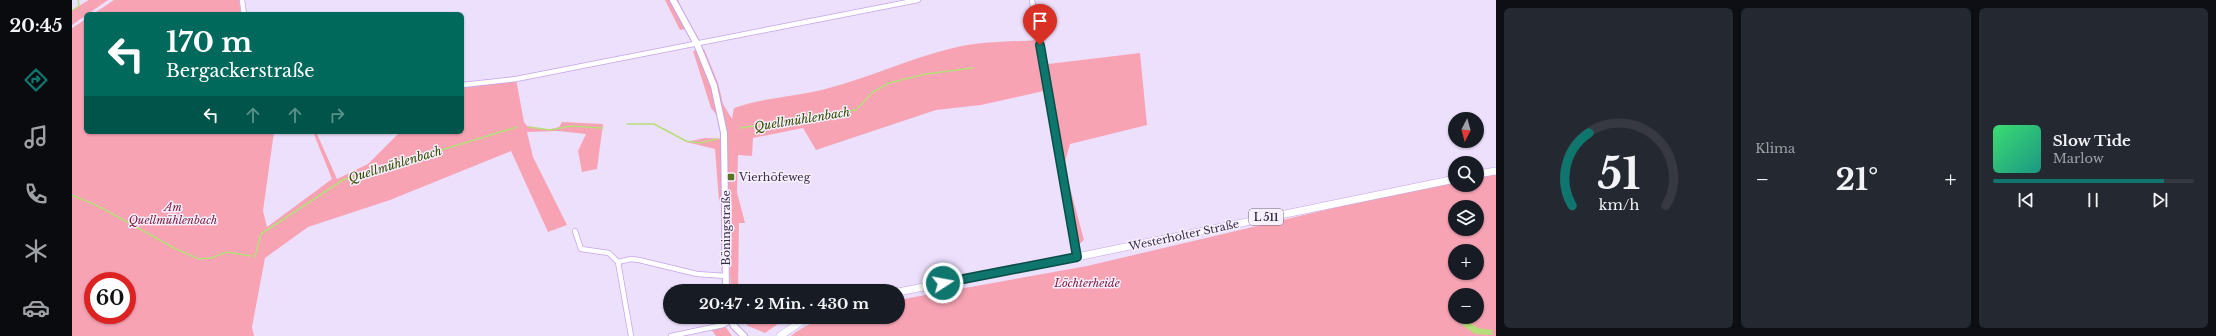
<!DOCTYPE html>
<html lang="de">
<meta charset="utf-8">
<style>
:root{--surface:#171b24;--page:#242831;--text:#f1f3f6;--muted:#9ea1a6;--line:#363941;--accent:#0f766e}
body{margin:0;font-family:"Libre Baskerville",serif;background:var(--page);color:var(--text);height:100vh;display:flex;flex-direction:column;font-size:15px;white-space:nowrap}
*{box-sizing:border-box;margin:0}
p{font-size:13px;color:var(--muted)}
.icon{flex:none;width:22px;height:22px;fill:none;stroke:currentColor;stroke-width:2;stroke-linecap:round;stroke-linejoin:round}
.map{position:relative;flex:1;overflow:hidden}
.drawer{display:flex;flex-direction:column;gap:8px;padding:8px;background:#0d0f14;width:720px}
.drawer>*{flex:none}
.banner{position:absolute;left:12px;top:12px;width:380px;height:122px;border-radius:6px;box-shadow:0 1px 3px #0004;background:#00695c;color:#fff;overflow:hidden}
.needle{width:26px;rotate:186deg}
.fabs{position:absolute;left:1376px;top:112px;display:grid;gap:8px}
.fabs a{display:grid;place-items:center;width:36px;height:36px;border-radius:50%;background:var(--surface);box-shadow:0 1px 3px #0004;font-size:20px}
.speed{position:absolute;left:12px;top:272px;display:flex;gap:8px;font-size:20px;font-weight:700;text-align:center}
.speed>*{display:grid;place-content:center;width:52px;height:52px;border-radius:50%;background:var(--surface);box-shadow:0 1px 3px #0004;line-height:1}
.speed .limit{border:6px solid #d22;background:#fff;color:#111}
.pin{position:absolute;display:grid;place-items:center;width:34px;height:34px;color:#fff;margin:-41px -17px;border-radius:50% 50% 50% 0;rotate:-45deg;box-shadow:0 0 4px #0007}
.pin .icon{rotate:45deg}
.me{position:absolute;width:44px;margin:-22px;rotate:79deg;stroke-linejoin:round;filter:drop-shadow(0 0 3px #0008)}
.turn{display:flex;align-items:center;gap:14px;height:84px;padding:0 16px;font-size:18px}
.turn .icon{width:52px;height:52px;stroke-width:2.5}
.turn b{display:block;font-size:28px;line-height:34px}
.lanes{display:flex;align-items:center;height:38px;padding:0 16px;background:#0003;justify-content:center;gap:20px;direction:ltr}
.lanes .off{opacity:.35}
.big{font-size:30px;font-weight:700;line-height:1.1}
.drawer .tile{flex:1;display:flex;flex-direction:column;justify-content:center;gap:6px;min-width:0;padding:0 14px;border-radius:6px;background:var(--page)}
.drawer .dial{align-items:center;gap:0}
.dial svg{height:104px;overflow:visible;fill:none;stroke:var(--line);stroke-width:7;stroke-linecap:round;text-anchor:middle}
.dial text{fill:var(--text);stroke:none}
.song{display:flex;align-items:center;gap:12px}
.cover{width:48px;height:48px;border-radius:6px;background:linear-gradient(135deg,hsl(140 70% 55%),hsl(170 70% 35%))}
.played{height:4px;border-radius:2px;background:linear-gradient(90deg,var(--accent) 85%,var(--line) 85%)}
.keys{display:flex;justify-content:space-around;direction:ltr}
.heat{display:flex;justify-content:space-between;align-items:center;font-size:22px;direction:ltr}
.drawer .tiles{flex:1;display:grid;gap:8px;grid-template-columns:repeat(3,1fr)}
.trip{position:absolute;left:591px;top:284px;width:242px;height:40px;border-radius:20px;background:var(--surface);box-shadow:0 1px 3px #0004;font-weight:700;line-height:40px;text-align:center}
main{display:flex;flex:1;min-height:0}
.dock{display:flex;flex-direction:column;width:72px;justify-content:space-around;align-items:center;background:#090b0e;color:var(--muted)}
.dock .icon{width:28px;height:28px}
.dock .current{color:var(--accent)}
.dock b{font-size:18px;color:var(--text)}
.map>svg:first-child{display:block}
</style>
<main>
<nav class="dock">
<b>20:45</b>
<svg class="icon current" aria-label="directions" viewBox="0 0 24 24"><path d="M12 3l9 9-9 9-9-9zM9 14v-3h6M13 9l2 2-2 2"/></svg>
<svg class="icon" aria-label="music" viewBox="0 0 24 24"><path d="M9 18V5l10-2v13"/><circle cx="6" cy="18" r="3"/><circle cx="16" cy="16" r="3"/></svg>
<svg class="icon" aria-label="phone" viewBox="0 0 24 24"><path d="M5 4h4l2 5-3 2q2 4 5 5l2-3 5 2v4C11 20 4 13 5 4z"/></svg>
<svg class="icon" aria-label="climate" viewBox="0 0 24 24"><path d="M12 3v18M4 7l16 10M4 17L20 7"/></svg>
<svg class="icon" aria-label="car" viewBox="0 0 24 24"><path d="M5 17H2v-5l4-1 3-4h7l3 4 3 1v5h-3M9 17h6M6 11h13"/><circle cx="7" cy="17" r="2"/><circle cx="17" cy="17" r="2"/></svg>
</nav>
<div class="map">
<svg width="1424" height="336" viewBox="0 0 1424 336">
<rect width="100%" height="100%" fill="#ede0fd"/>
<g fill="#f7a3b4" fill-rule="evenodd">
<path d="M 17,0 L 36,0 L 0,25 L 0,10 Z"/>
<path d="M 42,0 L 167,0 L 169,14 L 21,14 Z"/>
<path d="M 593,0 L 606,0 L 619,28 L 608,30 Z"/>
<path d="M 14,19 L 14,132 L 202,132 L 191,211 L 195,227 L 260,179 L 241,132 L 245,134 L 265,179 L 296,164 L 328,132 L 390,132 L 390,85 L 444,79 L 452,122 L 455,126 L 475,130 L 487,127 L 490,122 L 531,124 L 525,169 L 510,172 L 506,151 L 514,134 L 486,131 L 455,132 L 461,157 L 495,225 L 476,232 L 439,151 L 318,200 L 236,227 L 193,258 L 180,327 L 182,336 L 0,336 L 0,28 ZM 21,281 L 55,281 L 55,315 L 21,315 Z"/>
<path d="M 966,40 L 969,63 L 976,90 L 909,105 L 864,110 L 744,150 L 731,128 L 681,138 L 680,156 L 666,155 L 665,192 L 673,223 L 667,223 L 666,291 L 659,291 L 658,273 L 660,205 L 647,201 L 643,149 L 614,142 L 633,138 L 655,139 L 655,128 L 639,108 L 621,51 L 632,49 L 646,83 L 651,104 L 660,119 L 662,108 C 693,97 725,97 757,88 C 799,77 838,58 881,48 C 908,41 938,42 966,40 Z"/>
<path d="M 1068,53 L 1075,125 L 998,144 L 992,165 L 1012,240 L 1004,247 L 983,150 L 980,98 L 976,64 Z"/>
<path d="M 1424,173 L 1424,336 L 719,336 C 749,310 789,317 826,317 L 826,300 L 1015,266 L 1363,184 L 1383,180 L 1383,185 L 1405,185 L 1405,176 ZM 1383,207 L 1405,207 L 1405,229 L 1383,229 ZM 1383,251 L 1405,251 L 1405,273 L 1383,273 ZM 1383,295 L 1405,295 L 1405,317 L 1383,317 Z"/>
<path d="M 668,317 L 716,317 L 693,333 L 676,326 Z"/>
<path d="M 653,326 L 660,336 L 644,336 L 639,329 Z"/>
</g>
<path fill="#b8dd7b" d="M 1395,320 L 1406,328 L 1420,330 L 1421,335 L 1403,334 L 1390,325 L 1390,322 Z"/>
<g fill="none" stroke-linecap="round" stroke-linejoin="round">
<g stroke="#b8dd7b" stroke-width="1.5">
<path d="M 0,11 L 7,6 L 6,0"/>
<path d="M 555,124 L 582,124 L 614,141 L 627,143 L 645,139"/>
<path d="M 457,127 L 478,130 L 499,126 L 531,128"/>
<path d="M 668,128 L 784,110 L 801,92 L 817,83 L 854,74 L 901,68"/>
<path d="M 0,195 L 26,206 L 104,249 L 127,259 L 139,258 L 155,252 L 179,256"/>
<path d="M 183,257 L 189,234 L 271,180 L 445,127"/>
</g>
<defs>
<g id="street">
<path d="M 170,0 L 172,14"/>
<path d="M 960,0 L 1005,257"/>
<path d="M 390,85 L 444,79 L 846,0"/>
<path d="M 503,231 L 509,249 L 537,253 L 546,262 L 559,259 L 567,260 L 625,274 L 654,276"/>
<path d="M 546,262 L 559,336"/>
<path d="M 599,336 L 651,325 L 659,320"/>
</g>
<g id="secondary">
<path d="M 601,0 L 625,44 L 642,86 L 652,133 L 654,291"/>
<path d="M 657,317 L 662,326 L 672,336"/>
</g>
<g id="primary">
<path d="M 1405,174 L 1424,171"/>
<path d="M 826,292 L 1005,257 L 1383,179"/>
<path d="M 708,336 L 736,317"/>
</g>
</defs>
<use href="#street" stroke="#c5a4e9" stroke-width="6"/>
<use href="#secondary" stroke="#c5a4e9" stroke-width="8"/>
<use href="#primary" stroke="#c5a4e9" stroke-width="8"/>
<use href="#street" stroke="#fff" stroke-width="4.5"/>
<use href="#secondary" stroke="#fff" stroke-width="6"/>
<use href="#primary" stroke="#fff" stroke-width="7"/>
</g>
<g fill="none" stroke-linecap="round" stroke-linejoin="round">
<defs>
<path id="route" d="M 871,283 L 1005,257 L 968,45"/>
</defs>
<use href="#route" stroke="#0a4d48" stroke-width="10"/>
<use href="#route" stroke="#0f766e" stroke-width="7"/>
</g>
<rect fill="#597427" stroke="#f7f0ff" stroke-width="1.5" x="655" y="173" width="8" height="8" rx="2"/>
<g text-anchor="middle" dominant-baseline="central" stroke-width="3" stroke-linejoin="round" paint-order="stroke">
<rect fill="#f7f0ff" stroke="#72677f" stroke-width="1" x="1177" y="209" width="34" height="16" rx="3"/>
<g font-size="10" font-weight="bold" fill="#392c48">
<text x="1194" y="217">L 511</text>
</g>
<g font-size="11" fill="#392c48" stroke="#f7f0ff" text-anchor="start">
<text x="667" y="177">Vierhöfeweg</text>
</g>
<g font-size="11" font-style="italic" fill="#7a1b3a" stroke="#f7f0ff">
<text x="101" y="207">Am<tspan x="101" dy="13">Quellmühlenbach</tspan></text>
<text x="1015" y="283">Löchterheide</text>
</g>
<g font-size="11" fill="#392c48" stroke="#f7f0ff">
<text transform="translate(654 228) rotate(-90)">Böningstraße</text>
<text transform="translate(1112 235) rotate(-12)">Westerholter Straße</text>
</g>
<g font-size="12" font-style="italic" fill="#374d02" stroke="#f7f0ff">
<text transform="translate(730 119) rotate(-9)">Quellmühlenbach</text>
<text transform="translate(323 164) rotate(-17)">Quellmühlenbach</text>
</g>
</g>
</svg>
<div class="fabs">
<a><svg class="needle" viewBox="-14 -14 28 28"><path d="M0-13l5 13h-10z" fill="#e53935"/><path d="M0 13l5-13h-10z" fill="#9ea1a6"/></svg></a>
<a><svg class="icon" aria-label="search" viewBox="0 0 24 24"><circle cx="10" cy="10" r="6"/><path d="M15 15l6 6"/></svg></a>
<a><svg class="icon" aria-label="layers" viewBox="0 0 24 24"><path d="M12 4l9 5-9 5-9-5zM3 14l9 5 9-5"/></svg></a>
<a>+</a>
<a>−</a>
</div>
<div class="speed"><div class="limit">60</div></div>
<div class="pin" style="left:968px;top:45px;background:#d93025"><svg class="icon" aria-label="arrive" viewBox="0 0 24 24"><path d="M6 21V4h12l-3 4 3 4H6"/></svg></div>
<svg class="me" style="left:871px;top:283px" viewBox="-20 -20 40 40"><circle r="17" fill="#0f766e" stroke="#fff" stroke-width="3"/><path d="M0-11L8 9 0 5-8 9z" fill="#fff"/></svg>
<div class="trip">20:47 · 2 Min. · 430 m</div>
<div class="banner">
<div class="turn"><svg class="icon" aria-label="left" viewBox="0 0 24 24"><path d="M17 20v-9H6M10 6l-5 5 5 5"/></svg><div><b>170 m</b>Bergackerstraße</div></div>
<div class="lanes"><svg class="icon" aria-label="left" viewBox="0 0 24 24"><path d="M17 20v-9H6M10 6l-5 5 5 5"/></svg><svg class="icon off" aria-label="ahead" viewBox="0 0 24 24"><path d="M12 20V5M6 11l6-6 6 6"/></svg><svg class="icon off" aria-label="ahead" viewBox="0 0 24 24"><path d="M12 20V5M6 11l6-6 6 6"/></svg><svg class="icon off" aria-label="right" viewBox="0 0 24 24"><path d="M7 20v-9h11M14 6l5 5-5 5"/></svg></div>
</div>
</div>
<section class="drawer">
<div class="tiles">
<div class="tile dial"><svg viewBox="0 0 100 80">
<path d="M14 69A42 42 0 1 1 86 69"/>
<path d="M14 69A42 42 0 0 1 27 13" stroke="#0f766e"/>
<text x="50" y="56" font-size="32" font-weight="700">51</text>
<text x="50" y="72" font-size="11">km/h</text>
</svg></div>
<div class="tile"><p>Klima</p>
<div class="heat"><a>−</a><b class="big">21°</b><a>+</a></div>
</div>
<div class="tile">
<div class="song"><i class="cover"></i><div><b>Slow Tide</b><p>Marlow</p></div></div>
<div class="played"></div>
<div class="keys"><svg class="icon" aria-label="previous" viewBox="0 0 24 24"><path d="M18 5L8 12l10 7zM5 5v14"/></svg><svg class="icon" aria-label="pause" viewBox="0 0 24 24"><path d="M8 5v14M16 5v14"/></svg><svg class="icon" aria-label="next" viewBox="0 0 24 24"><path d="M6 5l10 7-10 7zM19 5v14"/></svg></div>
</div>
</div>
</section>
</main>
